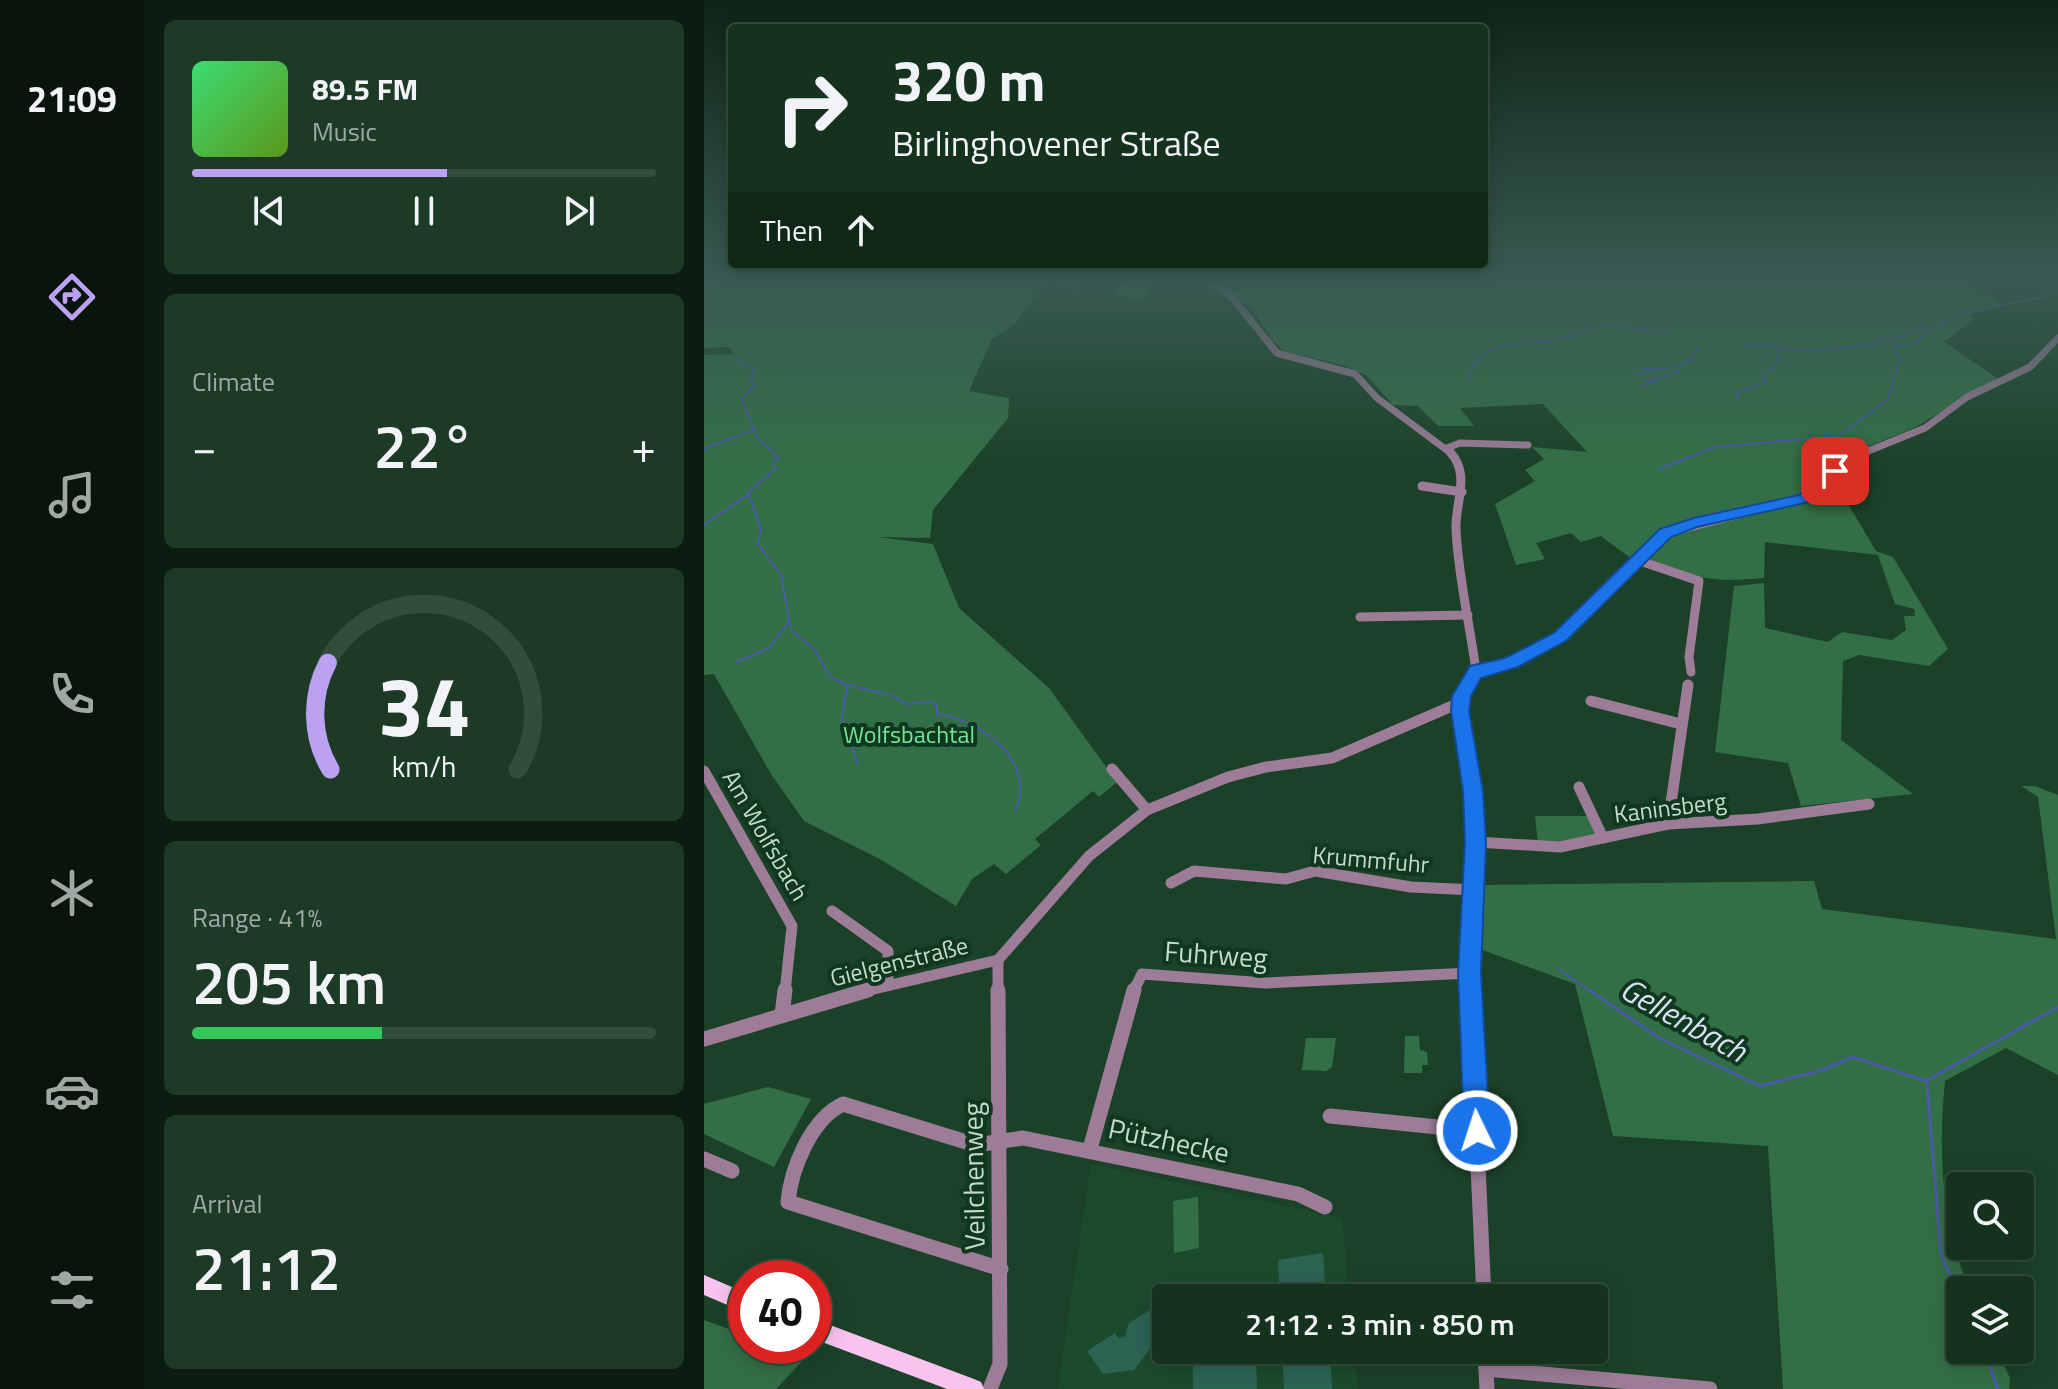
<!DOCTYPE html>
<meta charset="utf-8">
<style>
:root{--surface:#14321e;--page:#1d3a27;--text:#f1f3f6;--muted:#9daaa4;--line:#334d3c;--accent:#bca0f2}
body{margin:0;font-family:"Titillium Web",sans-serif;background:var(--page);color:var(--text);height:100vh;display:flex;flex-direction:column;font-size:30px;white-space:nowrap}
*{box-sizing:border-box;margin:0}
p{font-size:26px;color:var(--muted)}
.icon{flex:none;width:44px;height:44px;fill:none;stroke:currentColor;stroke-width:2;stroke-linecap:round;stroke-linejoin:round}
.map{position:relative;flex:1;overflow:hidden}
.sheet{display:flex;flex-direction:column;gap:20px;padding:20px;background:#0b1c10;width:560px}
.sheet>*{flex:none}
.top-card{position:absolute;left:24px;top:24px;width:760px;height:244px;border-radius:8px;box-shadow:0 4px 20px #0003,0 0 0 2px var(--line);background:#14321e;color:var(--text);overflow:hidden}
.tools{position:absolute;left:1242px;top:1172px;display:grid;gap:16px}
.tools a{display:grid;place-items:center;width:88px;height:88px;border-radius:8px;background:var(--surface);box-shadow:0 4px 20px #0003,0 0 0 2px var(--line);font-size:40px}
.speed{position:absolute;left:24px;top:1260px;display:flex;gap:16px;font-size:40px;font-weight:700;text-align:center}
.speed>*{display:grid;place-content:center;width:104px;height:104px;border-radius:50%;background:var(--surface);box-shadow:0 4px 20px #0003,0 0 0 2px var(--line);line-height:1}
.speed .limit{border:12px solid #d22;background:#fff;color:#111}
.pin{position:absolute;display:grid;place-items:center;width:68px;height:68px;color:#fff;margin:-34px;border-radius:16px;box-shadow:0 4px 12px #0006}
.me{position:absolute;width:88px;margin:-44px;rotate:356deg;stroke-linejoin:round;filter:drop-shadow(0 0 6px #0008)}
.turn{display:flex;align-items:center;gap:28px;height:168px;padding:0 32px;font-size:36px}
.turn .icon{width:104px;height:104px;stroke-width:2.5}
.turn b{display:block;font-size:56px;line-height:68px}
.then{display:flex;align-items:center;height:76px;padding:0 32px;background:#0003;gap:16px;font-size:30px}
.big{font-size:60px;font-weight:600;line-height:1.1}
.sheet .widget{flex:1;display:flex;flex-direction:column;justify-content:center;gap:12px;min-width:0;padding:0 28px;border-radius:12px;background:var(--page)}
.sheet .dial{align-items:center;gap:0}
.dial svg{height:208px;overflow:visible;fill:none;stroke:var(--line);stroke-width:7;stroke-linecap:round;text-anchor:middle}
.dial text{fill:var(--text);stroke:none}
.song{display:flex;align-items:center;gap:24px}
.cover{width:96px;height:96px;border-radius:12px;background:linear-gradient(135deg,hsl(140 70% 55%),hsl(90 70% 35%))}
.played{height:8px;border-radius:4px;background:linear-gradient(90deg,var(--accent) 55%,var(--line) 55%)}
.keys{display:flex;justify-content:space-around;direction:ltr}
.heat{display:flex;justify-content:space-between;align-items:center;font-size:44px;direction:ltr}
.charge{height:12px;border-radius:6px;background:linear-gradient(90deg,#34c759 41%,var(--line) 0)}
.trip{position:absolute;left:448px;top:1284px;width:456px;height:80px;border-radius:8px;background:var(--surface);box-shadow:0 4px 20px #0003,0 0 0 2px var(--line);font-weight:600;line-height:80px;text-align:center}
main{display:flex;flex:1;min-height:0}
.tabs{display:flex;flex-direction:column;width:144px;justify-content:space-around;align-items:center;background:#08140c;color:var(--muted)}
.tabs .icon{width:56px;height:56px}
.tabs .active{color:var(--accent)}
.tabs b{font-size:36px;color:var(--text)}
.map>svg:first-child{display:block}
</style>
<main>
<nav class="tabs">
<b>21:09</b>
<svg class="icon active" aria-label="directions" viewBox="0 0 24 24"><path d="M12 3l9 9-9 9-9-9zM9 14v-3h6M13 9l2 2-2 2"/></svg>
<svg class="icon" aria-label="music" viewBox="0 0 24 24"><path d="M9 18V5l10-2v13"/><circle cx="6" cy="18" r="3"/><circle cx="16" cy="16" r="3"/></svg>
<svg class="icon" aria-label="phone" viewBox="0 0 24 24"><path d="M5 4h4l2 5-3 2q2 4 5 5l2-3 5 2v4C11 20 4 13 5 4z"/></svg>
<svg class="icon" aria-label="climate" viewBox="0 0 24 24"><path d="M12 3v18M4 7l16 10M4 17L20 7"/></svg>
<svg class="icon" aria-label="car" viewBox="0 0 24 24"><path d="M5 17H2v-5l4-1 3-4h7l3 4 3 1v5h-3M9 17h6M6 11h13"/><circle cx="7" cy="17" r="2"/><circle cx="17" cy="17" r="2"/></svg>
<svg class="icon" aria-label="filters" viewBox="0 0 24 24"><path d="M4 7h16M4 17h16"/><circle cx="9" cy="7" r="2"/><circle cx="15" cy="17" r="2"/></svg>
</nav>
<section class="sheet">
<div class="widget">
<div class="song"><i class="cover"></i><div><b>89.5 FM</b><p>Music</p></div></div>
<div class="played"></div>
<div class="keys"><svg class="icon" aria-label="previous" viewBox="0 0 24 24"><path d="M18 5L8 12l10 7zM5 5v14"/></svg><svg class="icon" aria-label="pause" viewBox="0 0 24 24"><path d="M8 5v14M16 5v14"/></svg><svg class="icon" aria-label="next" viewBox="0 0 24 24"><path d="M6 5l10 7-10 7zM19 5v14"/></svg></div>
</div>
<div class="widget"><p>Climate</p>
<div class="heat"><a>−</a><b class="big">22°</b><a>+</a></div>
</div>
<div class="widget dial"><svg viewBox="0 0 100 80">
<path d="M14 69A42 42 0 1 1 86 69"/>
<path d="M14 69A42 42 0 0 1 13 28" stroke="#bca0f2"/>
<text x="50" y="56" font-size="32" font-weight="700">34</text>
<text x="50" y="72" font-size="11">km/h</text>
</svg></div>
<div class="widget"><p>Range · 41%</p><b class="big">205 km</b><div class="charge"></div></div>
<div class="widget"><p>Arrival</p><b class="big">21:12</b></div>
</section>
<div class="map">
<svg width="1354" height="1389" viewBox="0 0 1354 1389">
<rect width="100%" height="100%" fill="#1b4228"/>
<path fill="#1c4b2c" d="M 387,1164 L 638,1218 L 645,1298 L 462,1298 L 462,1350 L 650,1350 L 654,1389 L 354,1389 Z"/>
<g fill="#336f46">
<path d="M 0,274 L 390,274 L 376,290 L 341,285 L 309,325 L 288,339 L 265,391 L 305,398 L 304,418 L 229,510 L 226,538 L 173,537 L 229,544 L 255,608 L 345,688 L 413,782 L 395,797 L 389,791 L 331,839 L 337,845 L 302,874 L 290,864 L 268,879 L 252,906 L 176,859 L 100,821 L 67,774 L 10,674 L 0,675 L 0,355 L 30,354 L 25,347 L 0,348 Z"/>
<path d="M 425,274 L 456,274 L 438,301 L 411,295 Z"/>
<path d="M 526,274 L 1251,274 L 1299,306 L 1265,314 L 1269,320 L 1240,342 L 1293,378 L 1210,428 L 1138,457 L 1108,489 L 1092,497 L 977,522 L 959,531 L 929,560 L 897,536 L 877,542 L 867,533 L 832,543 L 841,559 L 812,565 L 791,504 L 831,481 L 821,470 L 840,459 L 828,447 L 883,452 L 839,404 L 756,408 L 770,426 L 734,426 L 714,406 L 689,405 L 663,376 L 642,366 L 580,351 L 568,340 L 547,307 L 518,285 L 515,277 Z"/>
<path d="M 1131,482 L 1172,551 L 1189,557 L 1244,649 L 1225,666 L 1155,655 L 1139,661 L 1137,740 L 1209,794 L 1097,806 L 1084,763 L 1011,752 L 1030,586 L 1060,583 L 1061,628 L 1124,642 L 1138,632 L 1188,640 L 1202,630 L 1200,616 L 1211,616 L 1210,609 L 1191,604 L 1174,555 L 1061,542 L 1060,578 C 1004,583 992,578 941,558 L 972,531 L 1098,503 L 1111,498 Z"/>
<path d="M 1317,786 L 1331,786 L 1354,795 L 1354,1075 L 1302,1048 L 1241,1081 C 1234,1150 1237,1226 1266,1290 L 1256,1290 L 1256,1350 L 1293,1350 L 1306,1378 L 1305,1389 L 1079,1389 L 1064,1146 L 909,1136 L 871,984 L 768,946 L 775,885 L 1110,881 L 1118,909 L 1352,939 L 1334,797 Z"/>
<path d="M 831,816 L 885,816 L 893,834 L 869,840 L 834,843 Z"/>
<path d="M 701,1036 L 715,1036 L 716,1050 L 723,1052 L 724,1065 L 718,1065 L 718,1073 L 700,1073 Z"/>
<path d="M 602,1038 L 632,1038 L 628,1067 L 622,1071 L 598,1070 Z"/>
<path d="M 64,1087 L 107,1099 L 70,1167 L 0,1134 L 0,1104 Z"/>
<path d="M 494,1197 L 495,1248 L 470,1253 L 469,1201 Z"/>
<path d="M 0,1320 L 42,1335 L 42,1346 L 73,1346 L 103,1356 L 72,1389 L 0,1389 Z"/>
</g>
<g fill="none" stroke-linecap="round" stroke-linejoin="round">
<g stroke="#495aa5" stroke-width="2">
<path d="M 876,275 L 888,274"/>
<path d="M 1035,347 L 1059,345 L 1101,351 L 1171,345 L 1172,340 L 1195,338 L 1215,329 L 1227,330 L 1254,314 L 1354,294"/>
<path d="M 29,356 L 40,366 L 50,367 L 47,381 L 51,384 L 38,399 L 53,437 L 75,458 L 70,462 L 72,469 L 44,492 L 57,529 L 54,544 L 77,575 L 87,630 L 112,651 L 126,677 L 143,685 L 190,696 L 201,704 L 227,702 L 233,706 L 233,714 C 277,720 334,761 311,812"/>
<path d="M 939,369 L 953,368"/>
<path d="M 932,374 L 970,367"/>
<path d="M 764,381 C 771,338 817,346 851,340 C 869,337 885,327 904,326 C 925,325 946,331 966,335"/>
<path d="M 940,381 L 954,378"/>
<path d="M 938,386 L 974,372 L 971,367 L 989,360 L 987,355 L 994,351 L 993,347"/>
<path d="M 1033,399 L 1032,393 L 1062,382 L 1059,376 L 1074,362 L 1075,349"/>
<path d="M 0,449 L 50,430"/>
<path d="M 955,469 L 1011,447 L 1136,436 L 1184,399 L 1196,360 L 1188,347 L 1213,343 L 1223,331"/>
<path d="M 0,525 L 45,494"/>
<path d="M 33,662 L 65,648 L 85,621"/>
<path d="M 143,685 L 138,718 L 154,764"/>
<path d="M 853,968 L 888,992"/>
</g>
<g stroke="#495aa5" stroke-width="3">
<path d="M 885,990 L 957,1039 L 1056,1086 L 1119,1070 L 1149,1057 L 1222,1081 L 1354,1007"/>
<path d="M 1223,1083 L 1237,1255 L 1256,1297"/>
<path d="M 1280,1350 L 1294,1389"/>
</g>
</g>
<g fill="#2c6454">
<path d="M 619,1253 L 622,1298 L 576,1298 L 574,1260 Z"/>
<path d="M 454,1305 L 453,1339 L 430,1370 L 399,1374 L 383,1351 L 411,1333 L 414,1338 L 421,1337 L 425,1323 Z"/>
<path d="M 495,1350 L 552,1350 L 553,1389 L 489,1389 L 489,1359 L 495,1358 Z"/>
<path d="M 578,1350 L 626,1350 L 628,1389 L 580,1389 Z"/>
</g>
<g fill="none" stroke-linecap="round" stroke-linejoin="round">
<g stroke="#9c7c97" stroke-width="7">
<path d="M 481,274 L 504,281 L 527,296 L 573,353 L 651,374 L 673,398 L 748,454"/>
<path d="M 743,448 L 756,443 L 824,445"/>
<path d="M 1157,454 L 1221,428 L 1263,397 L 1326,367 L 1354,338"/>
</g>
<g stroke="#9c7c97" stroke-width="9">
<path d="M 746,452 C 767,474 751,503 752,529 C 754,576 766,625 772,671 L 763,687"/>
<path d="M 718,486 L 758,492"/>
<path d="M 933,560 L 995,581 L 985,657 L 987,672"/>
<path d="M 656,617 L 764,615"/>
<path d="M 772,671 L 788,670 L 856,637 L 962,533 L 1109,495 L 1141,460 L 1162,452"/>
</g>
<g stroke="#9c7c97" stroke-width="11">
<path d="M 764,685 L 755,703 L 769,791 L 772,842 L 767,992"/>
<path d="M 887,701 L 977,724"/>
<path d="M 408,769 L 443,810"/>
<path d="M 0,771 L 88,926 L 81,992"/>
<path d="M 875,787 L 899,838"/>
<path d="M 964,824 L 984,685"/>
<path d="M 772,842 L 856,847 L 964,824 L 1054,819 L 1165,804"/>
<path d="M 467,883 L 490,871 L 582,879 L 611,871 L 707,887 L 771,890"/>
<path d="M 128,911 L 184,951 L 184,984"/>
<path d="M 294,960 L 294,992"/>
<path d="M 157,992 L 294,960 L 385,856 L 443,810 L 524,777 L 562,767 L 628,758 L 755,703"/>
<path d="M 429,992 L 438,974 L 561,983 L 766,973"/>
</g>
<g stroke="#9c7c97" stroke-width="15">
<path d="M 766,990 L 780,1298"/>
<path d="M 78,1015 L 81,990"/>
<path d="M 0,1039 L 164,990"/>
<path d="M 626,1116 L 773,1131"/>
<path d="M 386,1149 L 430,990"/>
<path d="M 0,1159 L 28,1171"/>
<path d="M 297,1269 L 84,1202 C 87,1169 107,1119 139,1104 L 272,1145 L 319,1138 L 594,1194 L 621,1207"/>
<path d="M 781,1350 L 783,1389"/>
<path d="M 782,1369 L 1006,1389"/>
<path d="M 286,1389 L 296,1364 L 294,990"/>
</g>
<g fill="#f8c3ef" fill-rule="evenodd">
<path d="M 0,1275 L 42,1293 L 42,1313 L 0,1295 Z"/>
<path d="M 110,1319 L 270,1379 L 277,1382 L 280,1389 L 243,1389 L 110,1339 Z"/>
</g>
</g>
<linearGradient id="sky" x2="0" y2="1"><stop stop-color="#0f2416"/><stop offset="0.59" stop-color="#395a53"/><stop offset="1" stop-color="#395a53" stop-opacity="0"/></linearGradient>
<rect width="1354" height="468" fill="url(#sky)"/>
<path fill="#1a73e8" stroke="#114b97" stroke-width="2" d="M 1131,467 L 1138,471 L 1136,474 L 1121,493 L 1105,502 L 993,527 L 967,537 L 862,641 L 814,667 L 777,678 L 767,696 L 765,711 L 779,791 L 782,842 L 777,973 L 786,1131 L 782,1140 L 773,1144 L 764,1140 L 760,1131 L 754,973 L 761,842 L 759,791 L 747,711 L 748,696 L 766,666 L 801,658 L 850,633 L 956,529 L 990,518 L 1095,495 Z"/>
<g text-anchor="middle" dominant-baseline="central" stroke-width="8" stroke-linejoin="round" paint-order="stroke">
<g font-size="24" fill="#73e597" stroke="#10381e">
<text x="205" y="734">Wolfsbachtal</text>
</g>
<g font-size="24" fill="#c5dac9" stroke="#10381e">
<text transform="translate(966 807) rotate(-7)">Kaninsberg</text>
<text transform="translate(62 835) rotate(60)">Am Wolfsbach</text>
<text transform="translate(667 859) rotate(5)">Krummfuhr</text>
<text transform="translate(195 961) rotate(-14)">Gielgenstraße</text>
</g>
<g font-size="28" fill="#c5dac9" stroke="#10381e">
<text transform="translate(512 954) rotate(4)">Fuhrweg</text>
<text transform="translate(465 1140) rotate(12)">Pützhecke</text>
<text transform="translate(269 1176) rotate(-91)">Veilchenweg</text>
</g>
<g font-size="32" font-style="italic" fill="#d8dff4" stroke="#10381e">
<text transform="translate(980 1019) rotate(29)">Gellenbach</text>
</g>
</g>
</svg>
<div class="tools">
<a><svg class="icon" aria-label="search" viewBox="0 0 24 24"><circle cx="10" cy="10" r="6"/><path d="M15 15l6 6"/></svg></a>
<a><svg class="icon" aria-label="layers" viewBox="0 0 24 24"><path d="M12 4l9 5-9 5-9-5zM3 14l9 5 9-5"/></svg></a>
</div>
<div class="speed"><div class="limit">40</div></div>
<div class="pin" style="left:1131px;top:471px;background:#d93025"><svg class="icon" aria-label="arrive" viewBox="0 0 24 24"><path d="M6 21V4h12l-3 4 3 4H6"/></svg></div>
<svg class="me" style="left:773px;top:1131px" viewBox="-20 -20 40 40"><circle r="17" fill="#1a73e8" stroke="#fff" stroke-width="3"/><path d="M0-11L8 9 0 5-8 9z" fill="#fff"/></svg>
<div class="trip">21:12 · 3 min · 850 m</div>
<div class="top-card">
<div class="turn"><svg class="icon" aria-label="right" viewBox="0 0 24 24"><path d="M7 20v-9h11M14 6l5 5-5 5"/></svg><div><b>320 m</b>Birlinghovener Straße</div></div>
<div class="then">Then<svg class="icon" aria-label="ahead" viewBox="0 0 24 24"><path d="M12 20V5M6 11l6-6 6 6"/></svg></div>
</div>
</div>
</main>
